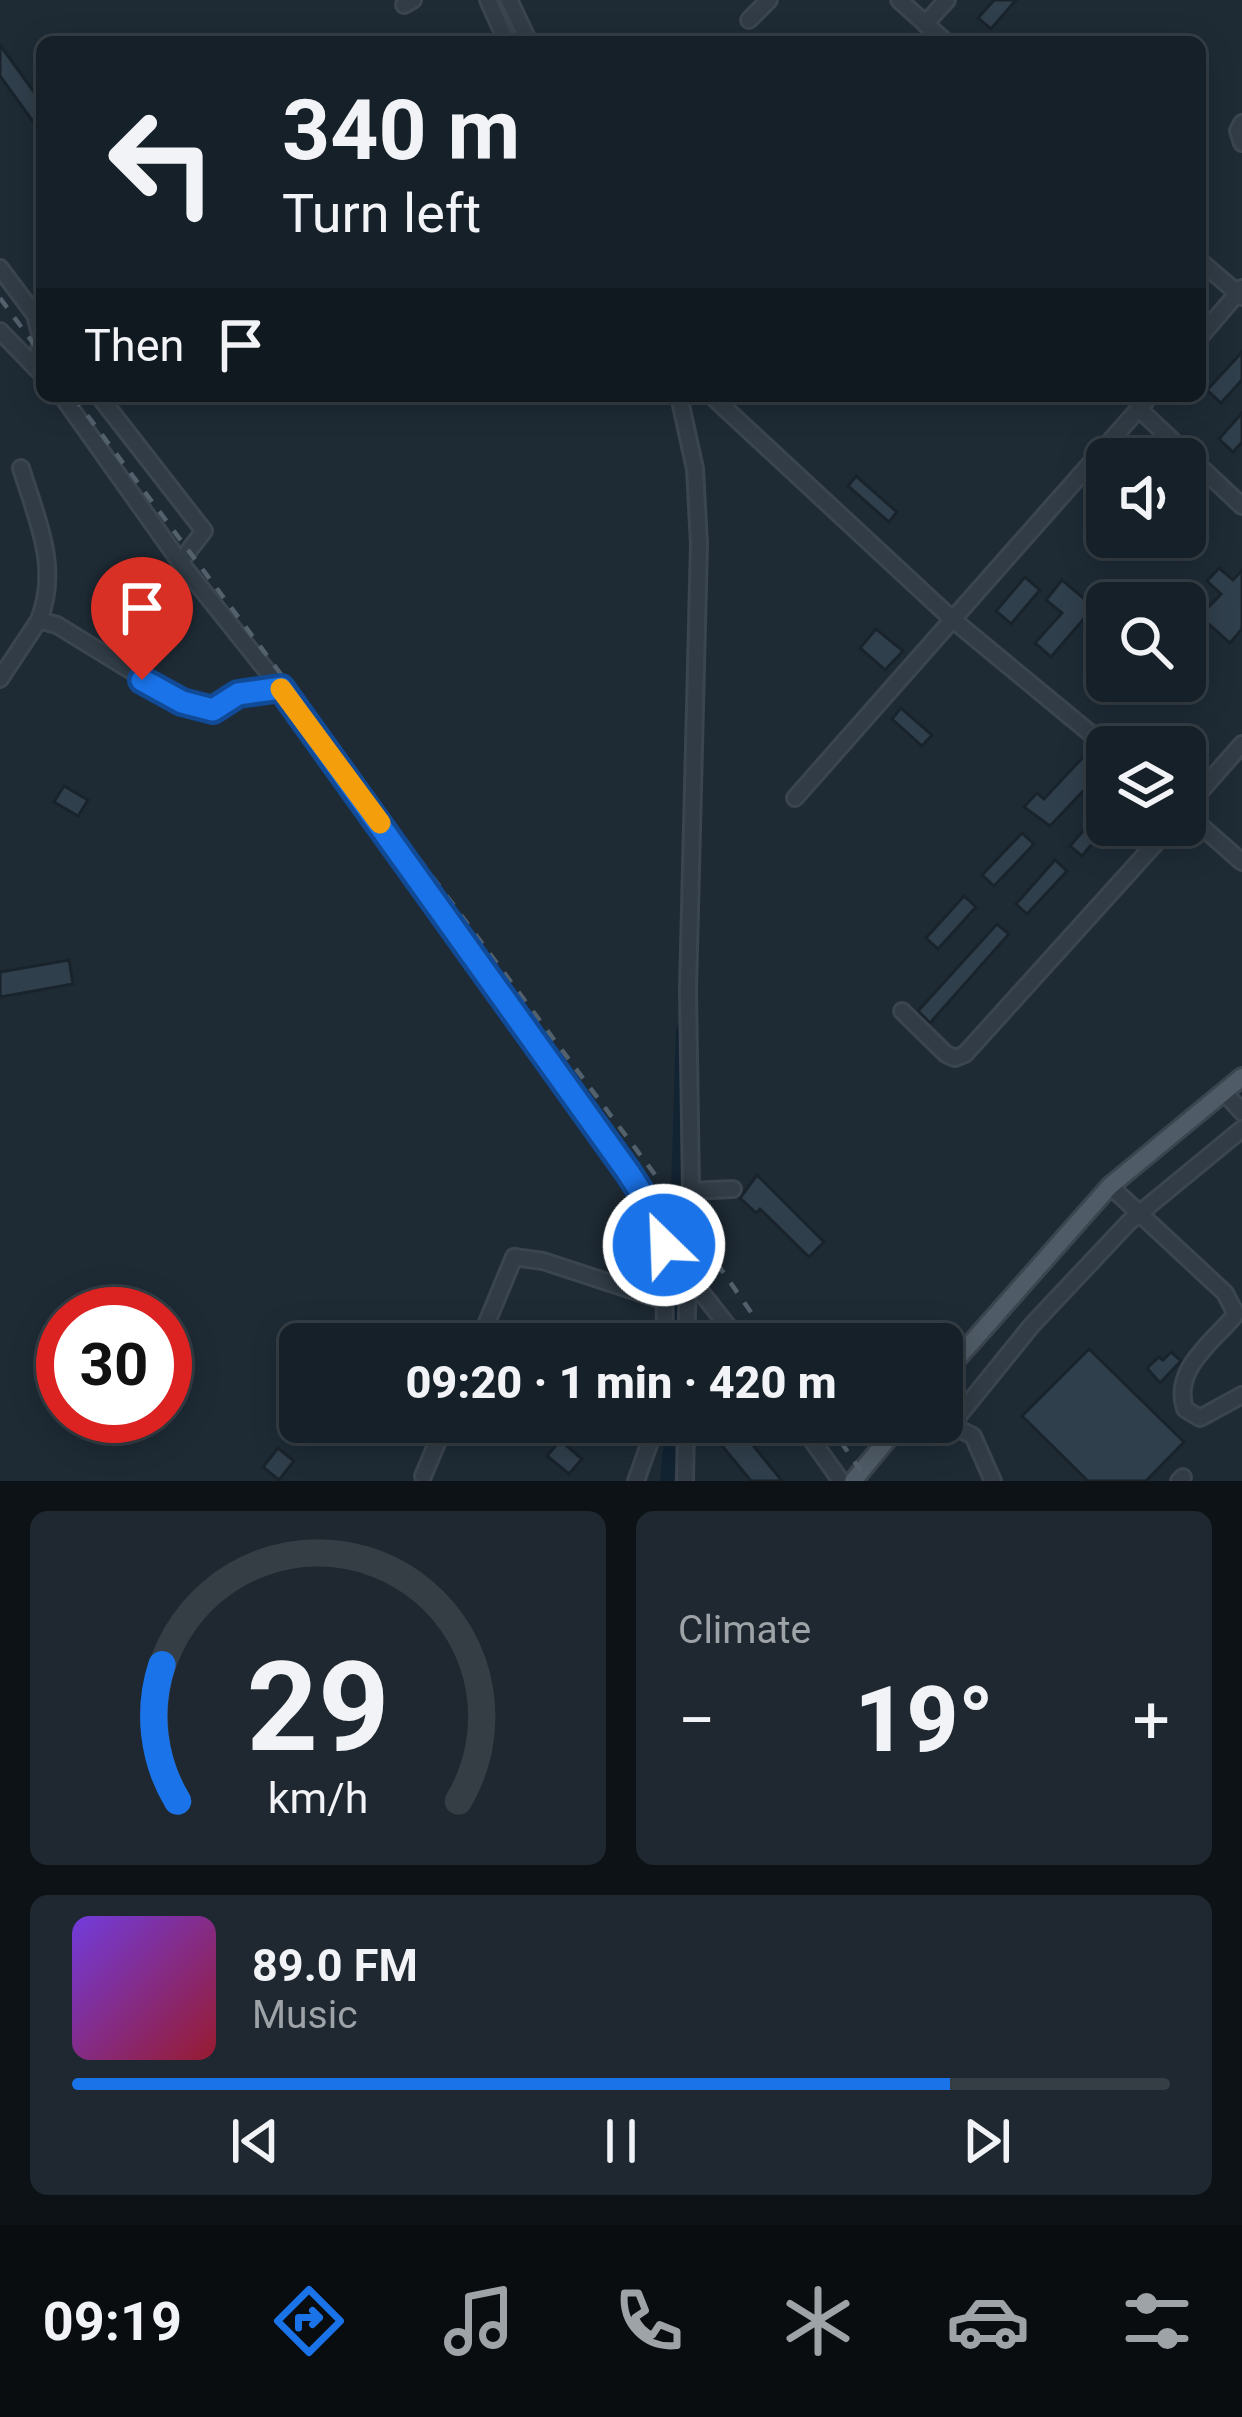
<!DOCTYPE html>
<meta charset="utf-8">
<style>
:root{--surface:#162028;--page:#1f2830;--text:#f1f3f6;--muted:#9ea3a8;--line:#353e45;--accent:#1a73e8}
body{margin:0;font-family:Roboto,sans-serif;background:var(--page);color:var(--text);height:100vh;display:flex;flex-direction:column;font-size:45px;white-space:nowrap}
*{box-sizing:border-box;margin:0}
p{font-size:39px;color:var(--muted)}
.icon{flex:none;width:66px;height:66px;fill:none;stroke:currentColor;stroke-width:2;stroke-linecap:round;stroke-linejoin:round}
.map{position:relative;height:1481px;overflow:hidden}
.details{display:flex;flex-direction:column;gap:30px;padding:30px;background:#0c1216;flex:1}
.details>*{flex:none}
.hud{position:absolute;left:36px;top:36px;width:1170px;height:366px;border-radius:18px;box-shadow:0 6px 30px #0003,0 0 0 3px var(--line);background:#162028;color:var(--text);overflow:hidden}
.buttons{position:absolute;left:1086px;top:438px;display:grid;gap:24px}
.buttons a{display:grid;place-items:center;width:120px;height:120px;border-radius:18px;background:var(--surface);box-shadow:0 6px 30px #0003,0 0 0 3px var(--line);font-size:60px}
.speed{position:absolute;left:36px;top:1287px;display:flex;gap:24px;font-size:60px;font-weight:700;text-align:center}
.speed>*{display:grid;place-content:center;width:156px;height:156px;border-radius:50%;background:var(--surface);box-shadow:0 6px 30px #0003,0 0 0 3px var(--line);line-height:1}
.speed .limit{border:18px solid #d22;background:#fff;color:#111}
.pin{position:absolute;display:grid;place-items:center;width:102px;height:102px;color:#fff;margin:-123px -51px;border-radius:50% 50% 50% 0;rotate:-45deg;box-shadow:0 0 12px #0007}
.pin .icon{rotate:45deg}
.me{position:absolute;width:132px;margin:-66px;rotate:336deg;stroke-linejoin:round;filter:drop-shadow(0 0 9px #0008)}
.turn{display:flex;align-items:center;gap:42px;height:252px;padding:0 48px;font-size:54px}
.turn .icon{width:156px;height:156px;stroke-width:2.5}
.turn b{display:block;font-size:84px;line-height:102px}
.then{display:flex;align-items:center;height:114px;padding:0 48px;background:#0003;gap:24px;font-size:45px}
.big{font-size:90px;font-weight:800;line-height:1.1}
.details .card{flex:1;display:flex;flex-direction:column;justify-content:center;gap:18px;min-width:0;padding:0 42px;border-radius:18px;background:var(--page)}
.details .dial{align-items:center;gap:0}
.dial svg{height:312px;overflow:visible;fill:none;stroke:var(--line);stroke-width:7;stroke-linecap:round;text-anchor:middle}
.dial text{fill:var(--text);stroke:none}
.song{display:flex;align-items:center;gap:36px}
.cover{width:144px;height:144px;border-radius:18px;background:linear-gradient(135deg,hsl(260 70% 55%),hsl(350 70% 35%))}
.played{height:12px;border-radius:6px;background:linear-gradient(90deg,var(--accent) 80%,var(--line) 80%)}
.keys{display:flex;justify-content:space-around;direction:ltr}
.heat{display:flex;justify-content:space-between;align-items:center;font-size:66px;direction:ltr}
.details .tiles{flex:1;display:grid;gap:30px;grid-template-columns:1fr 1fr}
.card:last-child{grid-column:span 2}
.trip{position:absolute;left:279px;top:1323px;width:684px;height:120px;border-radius:18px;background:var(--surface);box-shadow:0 6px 30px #0003,0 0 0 3px var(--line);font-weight:800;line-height:120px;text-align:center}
.tab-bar{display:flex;height:192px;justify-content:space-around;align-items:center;background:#090d10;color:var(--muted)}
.tab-bar .icon{width:84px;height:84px}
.tab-bar .on{color:var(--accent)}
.tab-bar b{font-size:54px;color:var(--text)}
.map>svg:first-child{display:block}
</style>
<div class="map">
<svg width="1242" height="1481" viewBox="0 0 1242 1481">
<rect width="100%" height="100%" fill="#1e2b35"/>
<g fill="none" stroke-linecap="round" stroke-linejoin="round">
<g stroke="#122332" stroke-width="14">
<path d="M 500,0 L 519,42"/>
<path d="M 678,1192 L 683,1030"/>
<path d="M 674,1270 L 674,1344"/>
<path d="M 667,1481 L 673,1422"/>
</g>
</g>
<g fill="#303f4c" stroke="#19232c" stroke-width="3">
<path d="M 994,0 L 1016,0 L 991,29 L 978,18 Z"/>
<path d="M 0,45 L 42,103 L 42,134 L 0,76 Z"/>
<path d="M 1242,352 L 1242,380 L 1221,403 L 1207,390 Z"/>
<path d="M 1242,413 L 1242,442 L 1233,452 L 1219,439 Z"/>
<path d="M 856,476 L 897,512 L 889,522 L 848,486 Z"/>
<path d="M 1219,568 L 1233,580 L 1242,570 L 1242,629 L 1230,643 L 1200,616 L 1221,594 L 1207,581 Z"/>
<path d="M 1025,577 L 1040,590 L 1011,624 L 996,611 Z"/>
<path d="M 1062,580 L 1094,607 L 1051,657 L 1035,643 L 1062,613 L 1046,600 Z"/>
<path d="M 876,629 L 903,651 L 885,670 L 860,648 Z"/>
<path d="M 901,708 L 932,735 L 922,746 L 892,719 Z"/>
<path d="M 1085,755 L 1102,771 L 1050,826 L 1024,807 L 1037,793 L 1044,799 Z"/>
<path d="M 64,786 L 88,800 L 78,816 L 54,802 Z"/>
<path d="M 1107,803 L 1107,826 L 1082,856 L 1070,846 Z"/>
<path d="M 1022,833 L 1034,844 L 994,886 L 982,875 Z"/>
<path d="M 1055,860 L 1067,871 L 1027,914 L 1016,904 Z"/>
<path d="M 964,896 L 976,907 L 938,949 L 926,938 Z"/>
<path d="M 997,924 L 1009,934 L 930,1023 L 918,1011 Z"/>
<path d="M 69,960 L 73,984 L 0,997 L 0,972 Z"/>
<path d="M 757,1175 L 824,1242 L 809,1257 L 760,1209 L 756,1213 L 740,1198 Z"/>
<path d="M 1089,1349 L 1184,1442 L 1146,1481 L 1088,1481 L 1022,1416 Z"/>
<path d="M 1171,1352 L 1181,1361 L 1160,1383 L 1147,1368 L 1159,1357 L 1163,1360 Z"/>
<path d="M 719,1422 L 734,1422 L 782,1481 L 751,1481 L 709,1430 Z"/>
<path d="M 560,1440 L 582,1459 L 569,1474 L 547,1456 Z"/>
<path d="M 278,1448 L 294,1461 L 279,1480 L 263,1467 Z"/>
</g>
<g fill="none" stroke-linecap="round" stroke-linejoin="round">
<defs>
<g id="minor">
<path d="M 488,0 L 507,42"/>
<path d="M 509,0 L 529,42"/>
<path d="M 899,0 L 946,42"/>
<path d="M 404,5 L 413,0"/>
<path d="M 749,20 L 769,0"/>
<path d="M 925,24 L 947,0"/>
<path d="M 1242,123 L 1238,131 L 1242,143"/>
<path d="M 1200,261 L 1242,297"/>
<path d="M 0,268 L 35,315 L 41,338 L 36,368 L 42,374"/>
<path d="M 0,331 L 36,368"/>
<path d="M 1200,337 L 1242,288"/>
<path d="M 62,396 L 180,562 L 287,696 L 428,890 L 493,987 L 628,1172 L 664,1228 L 664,1245 L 742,1344"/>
<path d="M 99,396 L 204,531 L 180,562"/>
<path d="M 679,396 L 695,469 L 699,544 L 688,990 L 691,1191 L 686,1344"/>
<path d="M 715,399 L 952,619 L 1107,747"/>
<path d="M 1139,409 L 1242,506"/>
<path d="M 21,468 C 37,520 60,567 39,620"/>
<path d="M 0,679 L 39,620 L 57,625 L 182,702 L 213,710 L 238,694 L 281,688"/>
<path d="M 795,798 L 1150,396"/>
<path d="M 1185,809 L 1242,744"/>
<path d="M 1185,812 L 1242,862"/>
<path d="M 902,1011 L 946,1054 L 955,1058 L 965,1054 L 1172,825"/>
<path d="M 1224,1092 L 1242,1112"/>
<path d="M 1110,1186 L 1225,1293 L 1236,1314 C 1213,1342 1172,1369 1185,1409 L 1200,1418 L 1242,1395"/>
<path d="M 691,1191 L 733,1189"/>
<path d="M 664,1245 L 665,1344"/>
<path d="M 478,1344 L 514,1257 L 543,1261 L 665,1301"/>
<path d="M 942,1421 L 973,1436 L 993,1481"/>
<path d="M 799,1422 L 841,1481"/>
<path d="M 951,1425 L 1032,1325 L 1129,1222 L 1242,1129"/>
<path d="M 423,1476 L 446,1422"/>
<path d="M 636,1481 L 657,1422"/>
<path d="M 685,1481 L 686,1422"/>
<path d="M 1179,1481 L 1183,1477"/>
</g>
<g id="major">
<path d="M 942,1376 L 1110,1186 L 1242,1077"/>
<path d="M 853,1481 L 902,1422"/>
</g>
</defs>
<use href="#minor" stroke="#3b454f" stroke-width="20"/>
<use href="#major" stroke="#3b454f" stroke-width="22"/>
<use href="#minor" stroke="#313c46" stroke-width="14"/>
<use href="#major" stroke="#4f5b66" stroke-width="16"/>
<g stroke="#53616d" stroke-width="4.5" stroke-dasharray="12 12" stroke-linecap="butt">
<path d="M 0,298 L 42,355"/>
<path d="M 73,396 L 662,1184 L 773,1344"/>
<path d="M 827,1422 L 868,1481"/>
</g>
</g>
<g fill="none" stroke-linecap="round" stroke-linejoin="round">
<defs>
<path id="route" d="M 142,680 L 182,702 L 213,710 L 238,694 L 281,688 L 628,1172 L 664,1228 L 664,1245"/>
</defs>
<use href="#route" stroke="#114b97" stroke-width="30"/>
<use href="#route" stroke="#1a73e8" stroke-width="21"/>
<path stroke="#f59e0b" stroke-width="21" d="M 281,689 L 380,823"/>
</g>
</svg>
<div class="buttons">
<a><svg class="icon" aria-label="sound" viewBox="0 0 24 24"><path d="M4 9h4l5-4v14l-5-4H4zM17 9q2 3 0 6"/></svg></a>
<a><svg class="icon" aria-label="search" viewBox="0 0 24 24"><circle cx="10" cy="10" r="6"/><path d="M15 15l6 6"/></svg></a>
<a><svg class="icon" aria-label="layers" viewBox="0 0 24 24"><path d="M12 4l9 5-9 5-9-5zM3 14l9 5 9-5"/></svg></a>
</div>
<div class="speed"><div class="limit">30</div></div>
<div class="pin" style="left:142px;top:680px;background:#d93025"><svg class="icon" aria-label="arrive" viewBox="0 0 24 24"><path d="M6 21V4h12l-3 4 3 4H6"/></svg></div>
<svg class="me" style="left:664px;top:1245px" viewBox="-20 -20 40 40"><circle r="17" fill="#1a73e8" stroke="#fff" stroke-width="3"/><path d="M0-11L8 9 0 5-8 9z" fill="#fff"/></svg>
<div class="trip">09:20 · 1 min · 420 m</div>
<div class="hud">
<div class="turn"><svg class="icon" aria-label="left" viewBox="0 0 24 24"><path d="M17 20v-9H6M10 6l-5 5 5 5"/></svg><div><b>340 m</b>Turn left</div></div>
<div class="then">Then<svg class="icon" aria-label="arrive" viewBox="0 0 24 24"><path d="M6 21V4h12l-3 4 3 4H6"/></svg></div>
</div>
</div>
<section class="details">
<div class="tiles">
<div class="card dial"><svg viewBox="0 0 100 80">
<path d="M14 69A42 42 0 1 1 86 69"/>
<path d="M14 69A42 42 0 0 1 10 34" stroke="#1a73e8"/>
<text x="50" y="56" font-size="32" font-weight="700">29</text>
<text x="50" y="72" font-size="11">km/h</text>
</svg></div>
<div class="card"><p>Climate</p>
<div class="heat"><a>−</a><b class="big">19°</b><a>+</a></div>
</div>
<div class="card">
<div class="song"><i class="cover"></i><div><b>89.0 FM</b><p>Music</p></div></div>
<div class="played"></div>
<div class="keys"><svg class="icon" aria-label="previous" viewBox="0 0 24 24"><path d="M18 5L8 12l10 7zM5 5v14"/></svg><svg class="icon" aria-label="pause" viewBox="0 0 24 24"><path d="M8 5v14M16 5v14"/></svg><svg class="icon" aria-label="next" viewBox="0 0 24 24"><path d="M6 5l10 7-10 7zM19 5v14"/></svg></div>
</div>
</div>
</section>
<nav class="tab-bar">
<b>09:19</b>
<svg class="icon on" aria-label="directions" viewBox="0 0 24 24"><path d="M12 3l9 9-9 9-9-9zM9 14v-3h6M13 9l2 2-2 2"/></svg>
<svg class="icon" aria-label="music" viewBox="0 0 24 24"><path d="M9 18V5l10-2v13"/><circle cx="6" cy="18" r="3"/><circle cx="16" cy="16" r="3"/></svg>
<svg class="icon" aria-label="phone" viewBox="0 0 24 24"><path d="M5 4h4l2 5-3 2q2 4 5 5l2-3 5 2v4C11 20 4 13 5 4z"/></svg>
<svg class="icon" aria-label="climate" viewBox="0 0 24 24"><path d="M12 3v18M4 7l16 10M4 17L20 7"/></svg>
<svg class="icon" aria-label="car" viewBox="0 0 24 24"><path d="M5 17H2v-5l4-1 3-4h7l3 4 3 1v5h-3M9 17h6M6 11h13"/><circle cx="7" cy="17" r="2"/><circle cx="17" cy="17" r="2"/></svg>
<svg class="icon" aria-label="filters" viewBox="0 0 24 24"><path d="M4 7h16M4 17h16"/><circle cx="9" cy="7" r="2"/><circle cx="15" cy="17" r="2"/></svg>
</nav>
